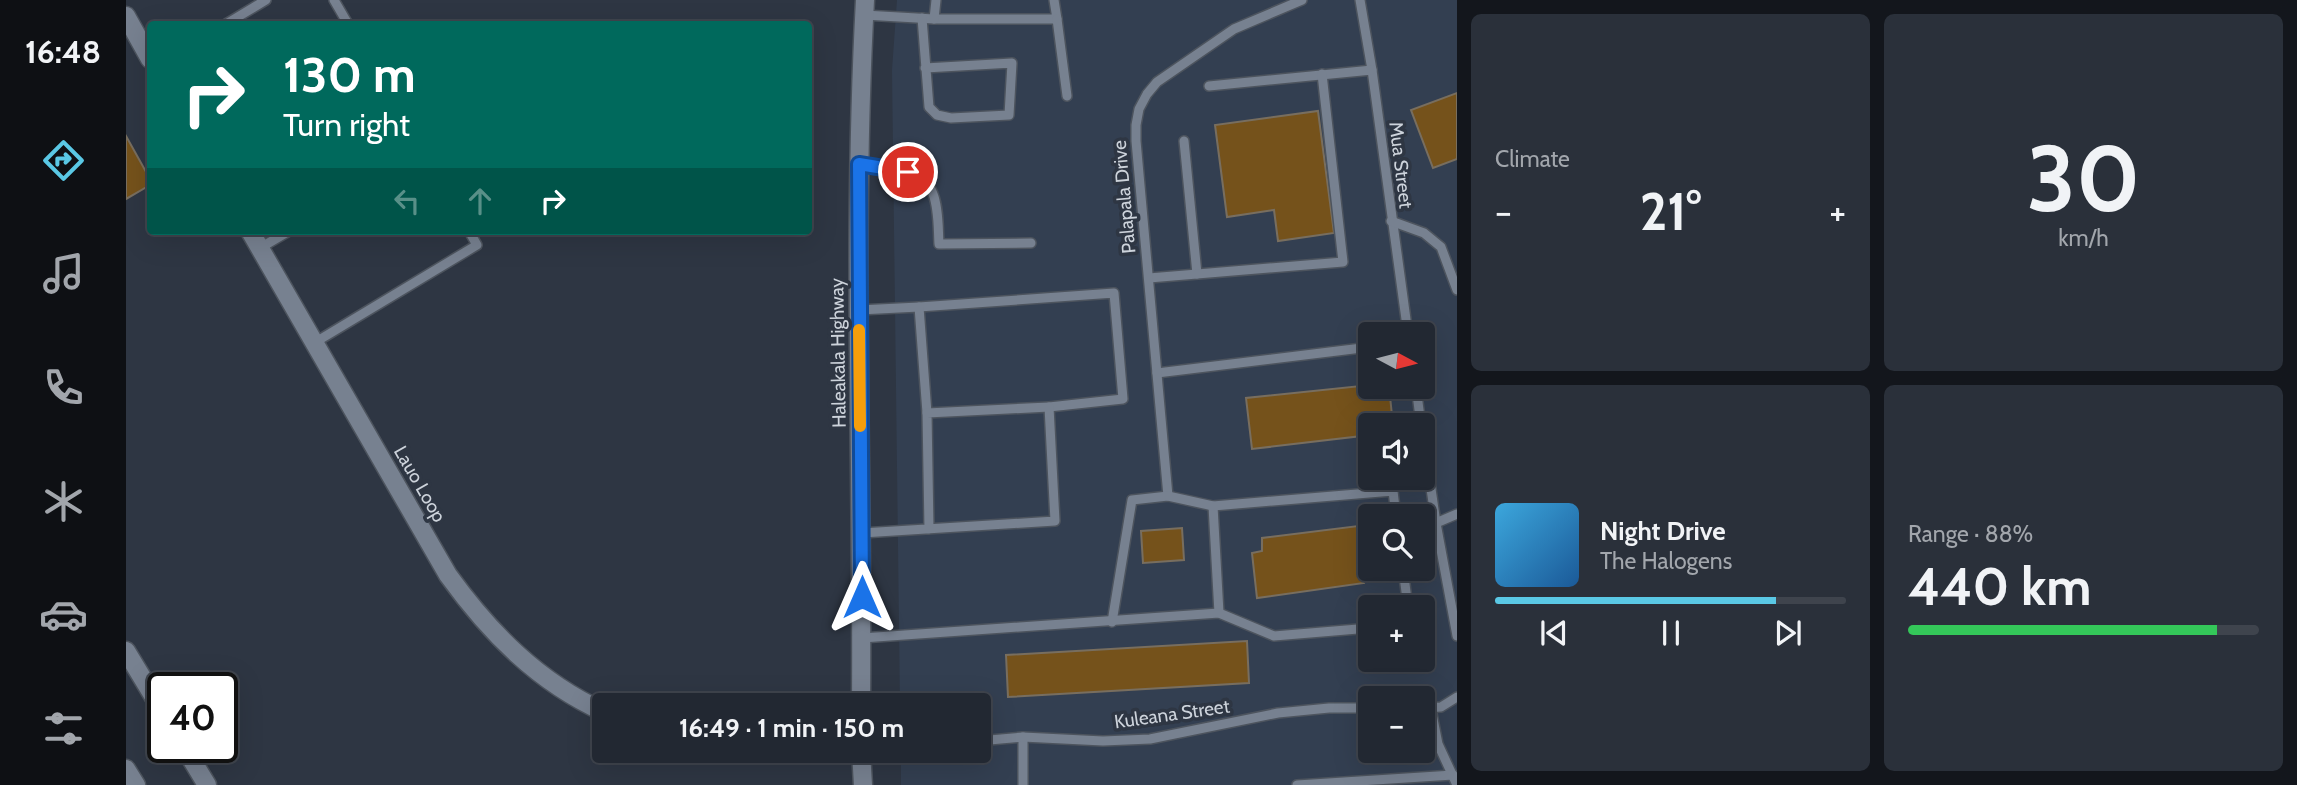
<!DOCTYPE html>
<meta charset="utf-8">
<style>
:root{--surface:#222832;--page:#2a303a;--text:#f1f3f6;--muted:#a2a6ac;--line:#3f444d;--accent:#5ac8e5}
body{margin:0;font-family:Cabin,sans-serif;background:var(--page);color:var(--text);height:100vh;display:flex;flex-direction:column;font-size:26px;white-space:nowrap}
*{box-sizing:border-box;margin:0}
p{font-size:23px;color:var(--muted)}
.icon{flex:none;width:38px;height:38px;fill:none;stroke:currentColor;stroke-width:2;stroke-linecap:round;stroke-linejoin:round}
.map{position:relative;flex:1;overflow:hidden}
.drawer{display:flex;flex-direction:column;gap:14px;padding:14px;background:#13161c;width:840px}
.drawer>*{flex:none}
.hud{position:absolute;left:21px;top:21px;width:665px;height:214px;border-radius:7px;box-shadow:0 7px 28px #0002,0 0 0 2px var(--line);background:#00695c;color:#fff;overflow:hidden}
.needle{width:46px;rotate:97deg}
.buttons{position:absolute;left:1232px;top:322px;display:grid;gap:14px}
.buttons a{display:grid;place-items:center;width:77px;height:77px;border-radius:7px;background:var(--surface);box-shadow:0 7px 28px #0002,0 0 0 2px var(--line);font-size:35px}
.speed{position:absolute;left:21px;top:672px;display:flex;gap:14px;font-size:35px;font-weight:700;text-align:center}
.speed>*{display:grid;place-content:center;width:91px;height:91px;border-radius:50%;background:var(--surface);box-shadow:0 7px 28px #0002,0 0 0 2px var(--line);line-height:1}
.speed .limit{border:4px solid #111;border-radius:10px;background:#fff;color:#111}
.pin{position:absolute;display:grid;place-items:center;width:60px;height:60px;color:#fff;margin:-30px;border:4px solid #fff;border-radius:50%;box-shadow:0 2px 7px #0007}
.me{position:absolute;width:77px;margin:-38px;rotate:0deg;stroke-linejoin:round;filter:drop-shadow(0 0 5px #0008)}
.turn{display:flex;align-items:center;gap:24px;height:147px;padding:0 21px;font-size:32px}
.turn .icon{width:91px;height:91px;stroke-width:2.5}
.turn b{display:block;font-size:49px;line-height:60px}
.lanes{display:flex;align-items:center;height:66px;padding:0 21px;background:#0003;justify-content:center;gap:35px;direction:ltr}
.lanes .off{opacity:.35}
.big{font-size:52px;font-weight:700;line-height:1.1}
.drawer .card{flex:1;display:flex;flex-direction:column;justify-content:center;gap:10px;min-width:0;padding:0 24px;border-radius:10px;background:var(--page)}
.drawer .dial{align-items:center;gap:0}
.dial b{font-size:91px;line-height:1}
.song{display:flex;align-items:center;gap:21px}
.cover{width:84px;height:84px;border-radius:10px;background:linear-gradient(135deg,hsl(200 70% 55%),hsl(210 70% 35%))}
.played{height:7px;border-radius:4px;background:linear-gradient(90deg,var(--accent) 80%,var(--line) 80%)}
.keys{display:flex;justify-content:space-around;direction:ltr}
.heat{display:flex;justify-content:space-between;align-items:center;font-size:38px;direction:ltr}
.charge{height:10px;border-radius:5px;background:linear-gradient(90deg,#34c759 88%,var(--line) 0)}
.drawer .tiles{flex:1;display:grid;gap:14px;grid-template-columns:repeat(2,1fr)}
.trip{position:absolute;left:466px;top:693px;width:399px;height:70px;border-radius:7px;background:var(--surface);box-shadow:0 7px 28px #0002,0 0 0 2px var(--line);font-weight:700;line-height:70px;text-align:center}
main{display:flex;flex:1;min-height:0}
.tab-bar{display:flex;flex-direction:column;width:126px;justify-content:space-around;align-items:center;background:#0e1014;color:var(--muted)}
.tab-bar .icon{width:49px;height:49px}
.tab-bar .on{color:var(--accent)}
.tab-bar b{font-size:32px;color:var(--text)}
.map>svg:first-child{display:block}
</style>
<main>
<nav class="tab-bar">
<b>16:48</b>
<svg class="icon on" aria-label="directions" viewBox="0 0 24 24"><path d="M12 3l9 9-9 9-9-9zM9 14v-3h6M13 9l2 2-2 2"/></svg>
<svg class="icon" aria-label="music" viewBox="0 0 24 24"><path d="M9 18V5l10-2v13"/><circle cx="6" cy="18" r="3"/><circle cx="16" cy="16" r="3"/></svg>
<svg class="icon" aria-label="phone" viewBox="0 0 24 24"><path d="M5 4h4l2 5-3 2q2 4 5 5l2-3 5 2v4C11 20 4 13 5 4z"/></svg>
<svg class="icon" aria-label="climate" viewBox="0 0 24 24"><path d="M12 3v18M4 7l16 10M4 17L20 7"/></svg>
<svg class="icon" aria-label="car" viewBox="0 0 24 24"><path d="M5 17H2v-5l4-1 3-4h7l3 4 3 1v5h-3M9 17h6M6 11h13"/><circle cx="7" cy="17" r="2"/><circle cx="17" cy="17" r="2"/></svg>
<svg class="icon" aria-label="filters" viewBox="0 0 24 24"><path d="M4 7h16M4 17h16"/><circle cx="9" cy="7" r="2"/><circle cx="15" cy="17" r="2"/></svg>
</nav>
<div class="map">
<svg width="1331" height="785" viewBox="0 0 1331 785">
<rect width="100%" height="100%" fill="#2e3643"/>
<path fill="#333f51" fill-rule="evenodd" d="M 771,0 L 1331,0 L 1331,785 L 775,785 L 775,751 L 852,751 L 852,705 L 774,705 L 766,70 ZM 1244,334 L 1297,334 L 1297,387 L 1244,387 ZM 1244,425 L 1297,425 L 1297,478 L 1244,478 ZM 1244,516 L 1297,516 L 1297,569 L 1244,569 ZM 1244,607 L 1297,607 L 1297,660 L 1244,660 ZM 1244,698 L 1297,698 L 1297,751 L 1244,751 Z"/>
<g fill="#75521b" stroke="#786e5f" stroke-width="2">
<path d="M 1331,93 L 1331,159 L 1307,168 L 1285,110 Z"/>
<path d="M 1192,111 L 1208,233 L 1152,241 L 1148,210 L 1101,217 L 1089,125 Z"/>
<path d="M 0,136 L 24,179 L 24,185 L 0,199 Z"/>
<path d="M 1244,385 L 1244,387 L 1263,387 L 1267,425 L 1244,425 L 1244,435 L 1126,449 L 1120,398 Z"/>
<path d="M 1232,526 L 1238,583 L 1131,598 L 1126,553 L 1136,551 L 1136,538 Z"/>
<path d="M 1056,528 L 1058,560 L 1017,563 L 1015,531 Z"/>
<path d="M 1121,641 L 1123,683 L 882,697 L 880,655 Z"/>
</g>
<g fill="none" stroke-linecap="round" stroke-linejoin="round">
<defs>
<g id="service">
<path d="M 208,0 L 222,24"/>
<path d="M 1234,0 L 1246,70 L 1282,334"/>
<path d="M 738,15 L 808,19 L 931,19 L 928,0"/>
<path d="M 796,18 L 803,107 L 811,115 L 825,118 L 883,115 L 886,63 L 799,68"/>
<path d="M 808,19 L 810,0"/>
<path d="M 931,19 L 941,96"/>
<path d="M 100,24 L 140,0"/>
<path d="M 1083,86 L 1246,70"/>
<path d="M 1058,141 L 1071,274"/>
<path d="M 733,164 C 757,168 798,167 807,194 C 813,209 812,229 813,244 L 905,243"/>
<path d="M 1265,221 L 1298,233 L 1315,247 L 1331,290"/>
<path d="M 134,248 L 163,231"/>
<path d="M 1023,278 L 1217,262 L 1196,74"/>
<path d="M 793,307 L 988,293 L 997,399 L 923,407"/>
<path d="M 733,310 L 793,307 L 801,413"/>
<path d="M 188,343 L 351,245 L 343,231"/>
<path d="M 1031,373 L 1244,347"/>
<path d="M 1290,387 L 1295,425"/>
<path d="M 1297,434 L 1310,523 L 1331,636"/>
<path d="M 1042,496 L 1010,141 L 1010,125 L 1013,109 L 1021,94 L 1031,82 L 1108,29 L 1176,0"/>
<path d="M 1087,506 L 1093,613"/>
<path d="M 1310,523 L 1331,514"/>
<path d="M 736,533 L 929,521 L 923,407 L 801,413 L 803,529"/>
<path d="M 1277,569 L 1282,607"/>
<path d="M 986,622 L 1006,500 L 1042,496 L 1087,506 L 1267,491 L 1270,516"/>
<path d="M 736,638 L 1093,613 L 1148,636 L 1244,628"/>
<path d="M 1297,708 L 1315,707 L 1331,697"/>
<path d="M 1305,709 L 1312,744 L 1331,785"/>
<path d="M 897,737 L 897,785"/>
<path d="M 852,741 L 897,737 L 977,741 L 1024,739 L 1152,713 L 1203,708 L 1244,708"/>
<path d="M 1171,785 L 1327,775"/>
</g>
<g id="minor">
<path d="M 0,16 L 24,59"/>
<path d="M 124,231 L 322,575 C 364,633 412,682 478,712"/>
</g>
<g id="tertiary">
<path d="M 735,705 C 737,470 726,235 739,0"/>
<path d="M 735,751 L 737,785"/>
</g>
<g id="secondary">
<path d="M 0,651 L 37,712"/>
<path d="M 58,747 L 81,785"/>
<path d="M 0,769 L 10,785"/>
</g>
</defs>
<use href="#service" stroke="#4d545e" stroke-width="12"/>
<use href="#minor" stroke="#4d545e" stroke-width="21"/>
<use href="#tertiary" stroke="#4d545e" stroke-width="21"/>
<use href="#secondary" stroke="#4d545e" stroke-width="21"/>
<use href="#service" stroke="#778190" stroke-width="9"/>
<use href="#minor" stroke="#778190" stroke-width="18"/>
<use href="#tertiary" stroke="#778190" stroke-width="18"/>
<use href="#secondary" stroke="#778190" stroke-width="18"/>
</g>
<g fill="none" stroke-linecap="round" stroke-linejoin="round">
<defs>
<path id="route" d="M 736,597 L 733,164 L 782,172"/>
</defs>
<use href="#route" stroke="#114b97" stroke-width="18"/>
<use href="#route" stroke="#1a73e8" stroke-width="12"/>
<path stroke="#f59e0b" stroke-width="12" d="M 733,330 L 734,426"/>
</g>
<g text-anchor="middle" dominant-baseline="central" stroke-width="7" stroke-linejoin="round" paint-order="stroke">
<g font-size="19" fill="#cdd3db" stroke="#2e3643">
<text transform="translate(1275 165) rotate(83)">Mua Street</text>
<text transform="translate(998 197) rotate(-95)">Palapala Drive</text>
<text transform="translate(712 353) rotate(-91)">Haleakala Highway</text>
<text transform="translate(294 484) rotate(60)">Lauo Loop</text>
<text transform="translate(1046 714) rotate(-8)">Kuleana Street</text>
</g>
</g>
</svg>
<div class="buttons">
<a><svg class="needle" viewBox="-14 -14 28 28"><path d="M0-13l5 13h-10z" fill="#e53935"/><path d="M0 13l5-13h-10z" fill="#a2a6ac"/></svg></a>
<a><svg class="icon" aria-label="sound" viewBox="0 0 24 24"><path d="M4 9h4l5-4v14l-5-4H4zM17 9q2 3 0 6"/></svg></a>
<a><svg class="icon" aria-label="search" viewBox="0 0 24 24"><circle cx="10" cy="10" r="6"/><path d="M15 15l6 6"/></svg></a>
<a>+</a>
<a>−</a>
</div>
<div class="speed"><div class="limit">40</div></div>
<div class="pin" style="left:782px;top:172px;background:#d93025"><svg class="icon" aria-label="arrive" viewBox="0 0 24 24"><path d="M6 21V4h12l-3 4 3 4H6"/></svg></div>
<svg class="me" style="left:736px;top:597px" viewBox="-20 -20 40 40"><path d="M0-17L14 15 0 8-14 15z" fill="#1a73e8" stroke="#fff" stroke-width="4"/></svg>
<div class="trip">16:49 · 1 min · 150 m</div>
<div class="hud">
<div class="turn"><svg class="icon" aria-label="right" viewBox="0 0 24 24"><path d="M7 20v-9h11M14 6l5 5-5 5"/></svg><div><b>130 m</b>Turn right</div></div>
<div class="lanes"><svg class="icon off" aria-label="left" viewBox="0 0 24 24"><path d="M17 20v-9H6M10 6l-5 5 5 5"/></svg><svg class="icon off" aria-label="ahead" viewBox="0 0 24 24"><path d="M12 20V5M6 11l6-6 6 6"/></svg><svg class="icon" aria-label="right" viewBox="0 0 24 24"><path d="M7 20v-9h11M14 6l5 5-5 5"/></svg></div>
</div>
</div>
<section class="drawer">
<div class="tiles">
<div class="card"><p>Climate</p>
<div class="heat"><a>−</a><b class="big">21°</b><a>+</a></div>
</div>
<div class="card dial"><b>30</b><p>km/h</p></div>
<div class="card">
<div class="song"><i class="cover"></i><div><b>Night Drive</b><p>The Halogens</p></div></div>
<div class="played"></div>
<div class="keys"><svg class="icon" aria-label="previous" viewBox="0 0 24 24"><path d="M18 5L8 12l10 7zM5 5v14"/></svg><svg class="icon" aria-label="pause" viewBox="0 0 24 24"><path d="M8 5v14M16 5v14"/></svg><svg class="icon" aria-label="next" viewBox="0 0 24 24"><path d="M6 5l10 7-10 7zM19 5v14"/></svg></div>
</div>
<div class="card"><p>Range · 88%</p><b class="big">440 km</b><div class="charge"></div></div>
</div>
</section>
</main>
